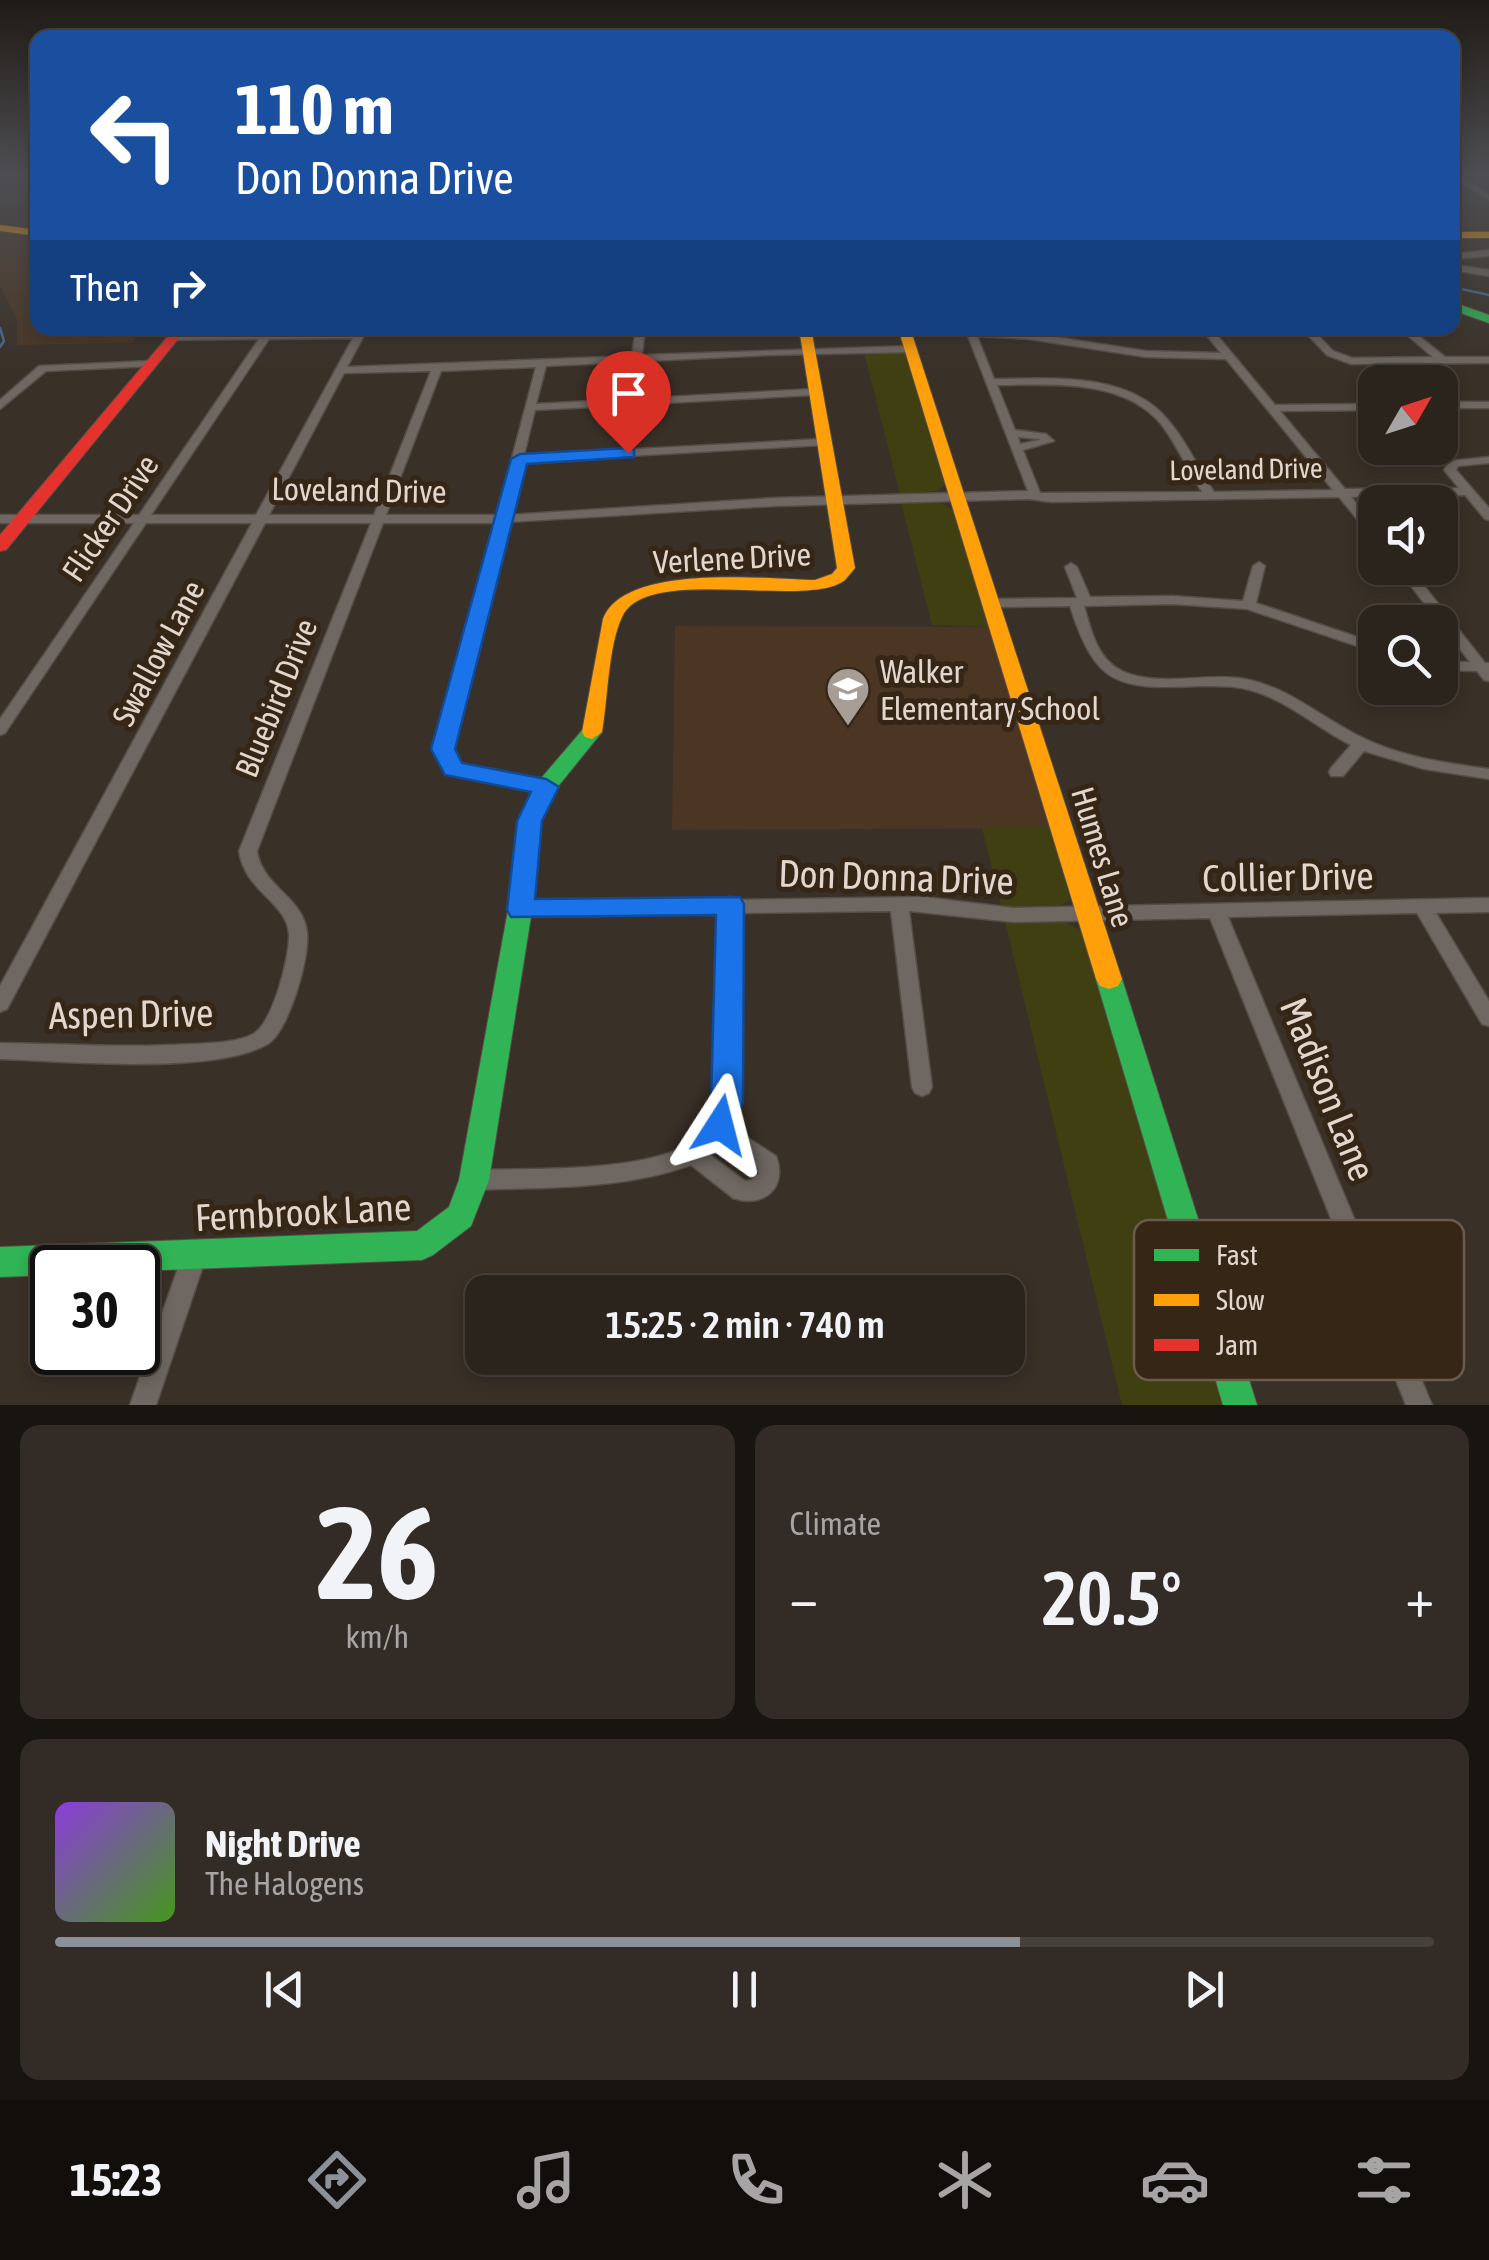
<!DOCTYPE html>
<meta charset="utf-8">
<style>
:root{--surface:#2b241d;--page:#332c26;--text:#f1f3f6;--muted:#a6a4a4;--line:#47413b;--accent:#8c9099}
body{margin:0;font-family:"Asap Condensed",sans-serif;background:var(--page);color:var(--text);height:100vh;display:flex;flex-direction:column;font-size:38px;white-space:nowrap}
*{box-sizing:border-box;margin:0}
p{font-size:32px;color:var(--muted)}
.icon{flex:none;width:55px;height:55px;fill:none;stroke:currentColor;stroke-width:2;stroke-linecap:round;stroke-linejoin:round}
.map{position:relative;height:1405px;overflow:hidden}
.side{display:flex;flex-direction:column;gap:20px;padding:20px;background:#181410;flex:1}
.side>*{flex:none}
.banner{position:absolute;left:30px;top:30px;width:1430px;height:305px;border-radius:20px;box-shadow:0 5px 15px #0003,0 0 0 2px var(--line);background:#1a4fa0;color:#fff;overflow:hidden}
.needle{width:65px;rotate:51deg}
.tools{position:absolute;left:1358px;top:365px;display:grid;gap:20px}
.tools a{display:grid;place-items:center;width:100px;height:100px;border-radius:20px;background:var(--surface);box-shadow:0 5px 15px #0003,0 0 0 2px var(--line);font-size:50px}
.speed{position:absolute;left:30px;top:1245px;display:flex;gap:20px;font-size:50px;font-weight:700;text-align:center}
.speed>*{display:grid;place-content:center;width:130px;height:130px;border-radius:50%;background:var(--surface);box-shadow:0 5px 15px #0003,0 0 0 2px var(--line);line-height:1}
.speed .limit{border:5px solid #111;border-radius:15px;background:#fff;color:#111}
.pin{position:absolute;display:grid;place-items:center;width:85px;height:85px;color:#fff;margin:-102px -42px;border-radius:50% 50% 50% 0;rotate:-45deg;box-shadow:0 0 10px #0007}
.pin .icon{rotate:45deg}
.me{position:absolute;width:110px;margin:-55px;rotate:9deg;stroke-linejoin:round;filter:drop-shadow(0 0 8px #0008)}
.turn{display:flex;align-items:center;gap:35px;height:210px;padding:0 40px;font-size:45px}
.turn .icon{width:130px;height:130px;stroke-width:2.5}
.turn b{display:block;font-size:70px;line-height:85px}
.then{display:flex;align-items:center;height:95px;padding:0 40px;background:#0003;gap:20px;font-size:38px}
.big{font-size:75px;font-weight:600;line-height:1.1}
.side .widget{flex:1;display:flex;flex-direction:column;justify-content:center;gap:15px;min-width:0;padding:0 35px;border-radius:20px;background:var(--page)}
.side .dial{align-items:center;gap:0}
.dial b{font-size:130px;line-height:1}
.song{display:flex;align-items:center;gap:30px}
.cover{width:120px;height:120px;border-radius:15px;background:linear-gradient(135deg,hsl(270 70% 55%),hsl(100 70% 35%))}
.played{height:10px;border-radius:5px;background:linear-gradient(90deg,var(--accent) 70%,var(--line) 70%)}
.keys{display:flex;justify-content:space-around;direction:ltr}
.heat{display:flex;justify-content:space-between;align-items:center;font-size:55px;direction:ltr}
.side .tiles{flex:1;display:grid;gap:20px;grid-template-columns:1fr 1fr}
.widget:last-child{grid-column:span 2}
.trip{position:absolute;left:465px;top:1275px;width:560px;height:100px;border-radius:20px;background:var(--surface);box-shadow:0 5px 15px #0003,0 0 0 2px var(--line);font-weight:600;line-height:100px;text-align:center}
.tabs{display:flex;height:160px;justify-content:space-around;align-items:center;background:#110e0c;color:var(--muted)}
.tabs .icon{width:70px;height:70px}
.tabs .on{color:var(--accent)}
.tabs b{font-size:45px;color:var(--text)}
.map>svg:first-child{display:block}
</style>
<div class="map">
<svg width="1489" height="1405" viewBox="0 0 1489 1405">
<rect width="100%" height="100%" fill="#393027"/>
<g fill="#4a3623">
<path d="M 0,231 L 37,236 L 38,328 L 143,328 L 131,343 L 17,345 L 17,319 L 0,286 Z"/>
<path d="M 190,328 L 358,328 L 355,333 L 184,334 Z"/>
<path d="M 675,626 L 992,627 L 1051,828 L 672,830 Z"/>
</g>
<g fill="#403f11">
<path d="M 896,351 L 907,355 L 946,484 L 937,491 L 900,494 L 864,352 Z"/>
<path d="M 901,502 L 941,503 L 955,511 L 992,627 L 932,625 Z"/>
<path d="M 982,828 L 1051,828 L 1070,900 L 1054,909 L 1002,910 Z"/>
<path d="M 1005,921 L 1064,922 L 1082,931 L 1226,1402 L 1223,1405 L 1122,1405 Z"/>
</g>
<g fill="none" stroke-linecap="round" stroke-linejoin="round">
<g stroke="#436c94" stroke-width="2.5">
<path d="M 1452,287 L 1489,295"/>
<path d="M 0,328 L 4,341 L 0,347"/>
</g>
<defs>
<g id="street">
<path d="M 1452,176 L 1459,176 L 1489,195 L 1489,200 Z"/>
<path d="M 35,193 L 38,193 L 38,200 L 34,198 Z"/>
<path d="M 1489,250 L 1489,256 L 1461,258 L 1455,265 L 1489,270 L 1489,276 L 1452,270 L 1452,257 L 1455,254 Z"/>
<path d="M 359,328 L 368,328 L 347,367 L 632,356 L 636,328 L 645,328 L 642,355 L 910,346 L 915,349 L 910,352 L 768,355 L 546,366 L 536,404 L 813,389 L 818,392 L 813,395 L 535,410 L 524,455 L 823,439 L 829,442 L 823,445 L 522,462 L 509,515 L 774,498 L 1028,491 L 965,328 L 973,328 L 974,330 L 1029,333 L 1146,351 L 1221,353 L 1201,328 L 1211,328 L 1275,405 L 1375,404 L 1375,410 L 1280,411 L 1345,489 L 1459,488 L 1444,470 L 1450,461 L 1489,457 L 1489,463 L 1458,466 L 1456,470 L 1489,508 L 1489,520 L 1485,519 L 1465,495 L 1351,497 L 1375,525 L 1375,537 L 1371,536 L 1339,497 L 1051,502 L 1029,499 L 774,506 L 507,522 L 451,749 L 460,765 L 552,783 L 554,787 L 546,792 L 448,773 L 435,749 L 495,523 L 383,523 L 257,851 C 262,887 304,897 307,933 C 310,958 288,1034 266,1045 C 211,1075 65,1061 0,1059 L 0,1043 C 64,1044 128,1048 192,1044 C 211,1043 236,1043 253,1034 C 273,1023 290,956 289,934 C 287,902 245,892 239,851 L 371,523 L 265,523 L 7,1009 L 0,1012 L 0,986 L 252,523 L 146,523 L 5,733 L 0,735 L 0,719 L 134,523 L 0,523 L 0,515 L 139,515 L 259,339 L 173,340 L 170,339 L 170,335 L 356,332 ZM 977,336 L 1029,339 L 1146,357 L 1226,359 L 1333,490 L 1214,492 C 1198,468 1187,442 1168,420 C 1128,371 1051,379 994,379 ZM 353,338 L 256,515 L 151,515 L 269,339 ZM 536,367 L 497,515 L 386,515 L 441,371 ZM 431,371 L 374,515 L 269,515 L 344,373 ZM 997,385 C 1051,385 1122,378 1161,424 C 1177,445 1188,470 1202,492 L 1040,493 L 1023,450 L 1054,441 L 1046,434 L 1015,430 ZM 1018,437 L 1039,439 L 1040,440 L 1020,444 Z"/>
<path d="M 1301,328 L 1311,328 L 1333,351 L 1352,358 L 1433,357 L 1399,328 L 1409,328 L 1445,357 L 1489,357 L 1489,363 L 1351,364 L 1327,355 Z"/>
<path d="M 150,361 L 154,362 L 154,366 L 46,371 L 0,409 L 0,400 L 39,366 Z"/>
<rect x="1440" y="402" width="49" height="6"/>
<path d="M 1259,562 L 1265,566 L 1256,603 L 1375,643 L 1375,652 L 1247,609 L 1172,604 L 1084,606 C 1091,630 1097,659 1122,671 C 1160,688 1205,672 1245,679 C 1287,687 1318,715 1355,734 C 1396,756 1443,763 1489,769 L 1489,779 L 1424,769 L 1364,751 L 1343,776 L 1331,776 L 1329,772 L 1331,768 L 1351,745 C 1317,728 1287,700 1250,690 C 1232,685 1214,686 1196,686 C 1116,690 1095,684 1070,606 L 993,607 L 986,603 L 993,599 L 1077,598 L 1065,567 L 1071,563 L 1077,567 L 1090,597 L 1172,596 L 1243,601 L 1253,566 Z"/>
<path d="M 1397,568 L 1410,568 L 1485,663 L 1489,663 L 1489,681 L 1484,680 L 1477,671 L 1440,670 L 1440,662 L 1470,662 Z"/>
<path d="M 730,897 L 737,900 L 924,897 L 1013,908 L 1489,898 L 1489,912 L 1436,913 L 1489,1001 L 1489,1026 L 1482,1024 L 1417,913 L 1228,917 L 1432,1405 L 1406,1405 L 1210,918 L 1013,922 L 909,911 L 932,1087 L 929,1093 L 922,1096 L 915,1093 L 912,1087 L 891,911 L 739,913 L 737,1102 L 729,1126 L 776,1156 C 788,1187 764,1209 733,1198 L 691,1165 C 621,1190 547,1187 474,1190 L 466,1187 L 463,1180 L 466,1173 L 474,1170 C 530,1168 659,1174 700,1136 C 709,1127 713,1114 717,1102 L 721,914 L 520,917 L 514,915 L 511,910 L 514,905 L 723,900 ZM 720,1143 L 758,1168 L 759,1174 L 752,1180 L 745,1181 L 709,1154 Z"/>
<path d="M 195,1243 L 203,1246 L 207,1254 L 156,1405 L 130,1405 L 183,1254 L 187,1246 Z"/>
</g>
<g id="fast">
<path d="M 1452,302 L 1489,315 L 1489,323 L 1452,310 Z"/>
<path d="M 592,725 L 602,732 L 555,790 L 540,821 L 532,910 L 489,1180 L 471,1226 L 433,1255 L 422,1260 L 138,1271 L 138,1268 L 52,1268 L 52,1275 L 0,1277 L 0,1247 L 417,1231 L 449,1207 L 459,1180 L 508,910 L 518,821 L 538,782 L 585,727 Z"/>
<path d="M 1109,969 L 1118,972 L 1122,979 L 1257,1405 L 1223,1405 L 1096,979 L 1100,972 Z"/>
</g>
<g id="slow">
<path d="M 0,225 L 38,230 L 38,236 L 0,231 Z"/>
<rect x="1452" y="232" width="37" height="6"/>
<path d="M 799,328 L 811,328 L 855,568 C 854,569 846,579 845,580 C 808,610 646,563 622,617 C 608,647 608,698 602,732 L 592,739 L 585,737 L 582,732 L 603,619 C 624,563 765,579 815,580 L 832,574 L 837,568 Z"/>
<path d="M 898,328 L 910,328 L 1122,979 L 1118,986 L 1109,989 L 1100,986 L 1096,979 Z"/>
</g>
<path id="jam" d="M 175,328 L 187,328 L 6,550 L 0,551 L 0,535 Z"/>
</defs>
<use href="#street" stroke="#564d46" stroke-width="3"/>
<use href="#fast" stroke="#564d46" stroke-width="2"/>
<use href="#slow" stroke="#564d46" stroke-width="2"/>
<use href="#jam" stroke="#564d46" stroke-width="2"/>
<use href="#street" fill="#6f6761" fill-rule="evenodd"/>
<use href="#fast" fill="#30b455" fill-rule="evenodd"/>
<use href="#slow" fill="#ff9f0a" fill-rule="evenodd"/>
<use href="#jam" fill="#e5322d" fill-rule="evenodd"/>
</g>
<linearGradient id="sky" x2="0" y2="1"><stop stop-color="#1f1a15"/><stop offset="0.47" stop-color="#4e4e52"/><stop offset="1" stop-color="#4e4e52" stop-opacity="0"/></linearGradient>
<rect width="1489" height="372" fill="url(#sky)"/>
<path fill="#1a73e8" stroke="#114b97" stroke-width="2.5" d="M 628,448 L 634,449 L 634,457 L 527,464 L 455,749 L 462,763 L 546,779 L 559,787 L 542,821 L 535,899 L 740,897 L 744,904 L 743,1102 L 731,1135 L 720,1139 L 709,1135 L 704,1125 L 711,1102 L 716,915 L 511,917 L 507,910 L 517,821 L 531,792 L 445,775 L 431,749 L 511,459 L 520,454 Z"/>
<defs>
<symbol id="school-pin" viewBox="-11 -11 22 30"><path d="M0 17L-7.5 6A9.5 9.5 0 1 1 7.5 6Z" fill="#a79d94" stroke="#362616"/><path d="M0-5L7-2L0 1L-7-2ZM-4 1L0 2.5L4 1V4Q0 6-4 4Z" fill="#fff"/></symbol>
</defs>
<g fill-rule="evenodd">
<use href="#school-pin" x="823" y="664" width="50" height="68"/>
</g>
<g text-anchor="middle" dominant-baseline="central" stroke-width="10" stroke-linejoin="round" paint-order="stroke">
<g font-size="28" fill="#e2d7ce" stroke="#362616">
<text transform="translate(1246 469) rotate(-1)">Loveland Drive</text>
</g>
<g font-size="32" fill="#e2d7ce" stroke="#362616">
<text transform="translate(359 490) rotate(1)">Loveland Drive</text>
<text transform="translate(110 518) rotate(-56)">Flicker Drive</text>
<text transform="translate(732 558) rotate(-3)">Verlene Drive</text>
<text transform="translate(158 653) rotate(-62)">Swallow Lane</text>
<text transform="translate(276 698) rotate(-68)">Bluebird Drive</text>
<text transform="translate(1103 857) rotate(73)">Humes Lane</text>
</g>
<g font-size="32" fill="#e2d7ce" stroke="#362616" text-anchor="start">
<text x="880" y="671">Walker<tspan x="880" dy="37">Elementary School</tspan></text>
</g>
<g font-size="38" fill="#e2d7ce" stroke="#362616">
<text transform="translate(896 877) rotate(2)">Don Donna Drive</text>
<text transform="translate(1288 877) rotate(-1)">Collier Drive</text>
<text transform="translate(131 1014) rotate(-1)">Aspen Drive</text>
<text transform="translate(1328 1089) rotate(68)">Madison Lane</text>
<text transform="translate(303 1212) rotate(-3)">Fernbrook Lane</text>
</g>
</g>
<rect x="1134" y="1220" width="330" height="160" rx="15" fill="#362616" stroke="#6a5b4d" stroke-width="2.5"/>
<rect x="1154" y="1249" width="45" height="12" fill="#30b455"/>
<rect x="1154" y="1294" width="45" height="12" fill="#ff9f0a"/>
<rect x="1154" y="1339" width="45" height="12" fill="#e5322d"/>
<g font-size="28" fill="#e2d7ce">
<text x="1216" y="1265">Fast</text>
<text x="1216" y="1310">Slow</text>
<text x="1216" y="1355">Jam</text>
</g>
</svg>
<div class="tools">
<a><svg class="needle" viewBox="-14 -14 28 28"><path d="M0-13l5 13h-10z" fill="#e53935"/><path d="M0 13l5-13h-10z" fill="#a6a4a4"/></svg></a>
<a><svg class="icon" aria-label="sound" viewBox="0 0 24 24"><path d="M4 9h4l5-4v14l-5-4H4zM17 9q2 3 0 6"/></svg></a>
<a><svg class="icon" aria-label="search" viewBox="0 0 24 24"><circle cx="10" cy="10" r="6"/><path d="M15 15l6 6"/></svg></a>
</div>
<div class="speed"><div class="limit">30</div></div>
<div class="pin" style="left:628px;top:453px;background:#d93025"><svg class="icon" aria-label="arrive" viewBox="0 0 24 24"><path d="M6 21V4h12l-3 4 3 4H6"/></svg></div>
<svg class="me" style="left:720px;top:1125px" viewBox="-20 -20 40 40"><path d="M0-17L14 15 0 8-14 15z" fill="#1a73e8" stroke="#fff" stroke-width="4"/></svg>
<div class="trip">15:25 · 2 min · 740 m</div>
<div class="banner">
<div class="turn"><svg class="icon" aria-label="left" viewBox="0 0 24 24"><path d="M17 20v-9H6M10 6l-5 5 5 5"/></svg><div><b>110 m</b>Don Donna Drive</div></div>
<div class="then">Then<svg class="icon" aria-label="right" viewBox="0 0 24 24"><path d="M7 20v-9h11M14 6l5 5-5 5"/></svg></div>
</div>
</div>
<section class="side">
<div class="tiles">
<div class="widget dial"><b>26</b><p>km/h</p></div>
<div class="widget"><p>Climate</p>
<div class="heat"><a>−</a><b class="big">20.5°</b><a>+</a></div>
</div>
<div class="widget">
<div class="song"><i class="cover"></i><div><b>Night Drive</b><p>The Halogens</p></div></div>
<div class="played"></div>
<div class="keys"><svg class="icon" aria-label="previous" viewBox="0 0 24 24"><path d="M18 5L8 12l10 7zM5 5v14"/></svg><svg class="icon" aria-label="pause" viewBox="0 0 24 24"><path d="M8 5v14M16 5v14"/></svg><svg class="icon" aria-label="next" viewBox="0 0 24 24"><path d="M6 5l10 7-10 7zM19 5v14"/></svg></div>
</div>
</div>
</section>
<nav class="tabs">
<b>15:23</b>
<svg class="icon on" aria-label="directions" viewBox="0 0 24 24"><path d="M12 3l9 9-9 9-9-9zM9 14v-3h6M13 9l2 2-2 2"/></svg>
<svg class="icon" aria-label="music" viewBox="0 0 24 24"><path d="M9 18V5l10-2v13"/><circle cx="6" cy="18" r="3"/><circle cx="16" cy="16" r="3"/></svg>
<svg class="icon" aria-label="phone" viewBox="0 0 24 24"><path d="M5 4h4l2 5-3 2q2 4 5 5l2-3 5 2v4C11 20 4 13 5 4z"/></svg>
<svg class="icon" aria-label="climate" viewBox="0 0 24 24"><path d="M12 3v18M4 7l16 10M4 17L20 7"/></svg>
<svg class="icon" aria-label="car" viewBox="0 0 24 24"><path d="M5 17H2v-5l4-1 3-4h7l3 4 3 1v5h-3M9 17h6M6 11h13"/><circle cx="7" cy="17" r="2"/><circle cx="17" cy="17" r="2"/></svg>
<svg class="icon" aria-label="filters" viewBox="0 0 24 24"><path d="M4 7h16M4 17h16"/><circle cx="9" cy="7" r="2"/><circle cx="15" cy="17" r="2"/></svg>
</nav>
